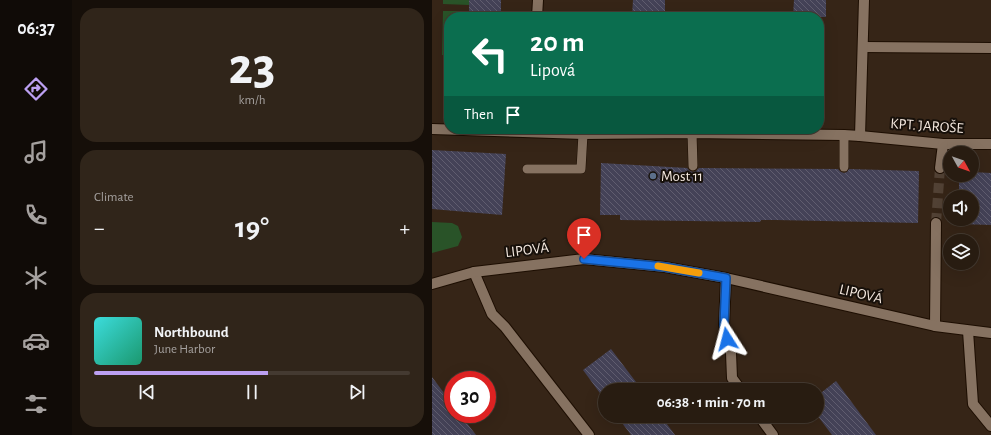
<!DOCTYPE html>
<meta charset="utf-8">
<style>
:root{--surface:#281c11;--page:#30251a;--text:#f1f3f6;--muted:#a5a19f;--line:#443a31;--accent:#bca0f2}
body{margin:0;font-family:"Alegreya Sans",sans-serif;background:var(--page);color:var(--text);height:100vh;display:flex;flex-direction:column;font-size:15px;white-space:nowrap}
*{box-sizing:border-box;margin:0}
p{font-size:13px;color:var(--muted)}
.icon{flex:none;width:22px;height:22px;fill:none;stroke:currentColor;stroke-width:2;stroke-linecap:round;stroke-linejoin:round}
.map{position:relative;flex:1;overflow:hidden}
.sheet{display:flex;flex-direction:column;gap:8px;padding:8px;background:#160f09;width:360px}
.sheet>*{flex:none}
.hud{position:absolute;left:12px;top:12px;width:380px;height:122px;border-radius:16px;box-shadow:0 4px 16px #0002,0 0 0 1px var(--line);background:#0b6e4f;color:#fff;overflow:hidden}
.needle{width:26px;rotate:130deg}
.tools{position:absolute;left:511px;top:146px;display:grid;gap:8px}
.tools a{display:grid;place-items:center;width:36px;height:36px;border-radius:50%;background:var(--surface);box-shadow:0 4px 16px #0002,0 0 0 1px var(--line);font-size:20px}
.speed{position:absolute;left:12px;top:371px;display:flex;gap:8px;font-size:20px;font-weight:700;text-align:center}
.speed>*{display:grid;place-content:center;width:52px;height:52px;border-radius:50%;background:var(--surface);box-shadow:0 4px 16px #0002,0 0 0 1px var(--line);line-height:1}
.speed .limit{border:6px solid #d22;background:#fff;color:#111}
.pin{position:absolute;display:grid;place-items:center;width:34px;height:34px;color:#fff;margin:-41px -17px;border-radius:50% 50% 50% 0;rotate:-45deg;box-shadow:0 0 4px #0007}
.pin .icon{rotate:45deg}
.me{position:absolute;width:44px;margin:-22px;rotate:351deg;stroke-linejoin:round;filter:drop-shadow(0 0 3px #0008)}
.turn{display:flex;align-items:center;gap:14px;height:84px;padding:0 20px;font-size:18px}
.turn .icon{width:52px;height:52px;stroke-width:2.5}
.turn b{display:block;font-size:28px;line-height:34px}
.then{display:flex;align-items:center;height:38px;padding:0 20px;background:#0003;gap:8px;font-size:15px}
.big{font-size:30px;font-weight:600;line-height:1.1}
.sheet .tile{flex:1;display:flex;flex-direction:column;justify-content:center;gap:6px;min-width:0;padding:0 14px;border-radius:16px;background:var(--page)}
.sheet .dial{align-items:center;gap:0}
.dial b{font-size:52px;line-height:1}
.song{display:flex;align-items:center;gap:12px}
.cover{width:48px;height:48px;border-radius:6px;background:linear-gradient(135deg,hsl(180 70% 55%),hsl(160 70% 35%))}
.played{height:4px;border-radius:2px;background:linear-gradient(90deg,var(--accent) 55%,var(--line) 55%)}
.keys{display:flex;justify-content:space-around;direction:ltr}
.heat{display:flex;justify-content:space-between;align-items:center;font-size:22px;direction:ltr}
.trip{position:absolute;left:166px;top:383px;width:226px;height:40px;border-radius:20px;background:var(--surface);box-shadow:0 4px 16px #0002,0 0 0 1px var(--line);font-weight:600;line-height:40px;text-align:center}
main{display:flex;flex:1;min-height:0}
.tabs{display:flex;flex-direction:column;width:72px;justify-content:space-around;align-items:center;background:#100b07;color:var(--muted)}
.tabs .icon{width:28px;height:28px}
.tabs .active{color:var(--accent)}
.tabs b{font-size:18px;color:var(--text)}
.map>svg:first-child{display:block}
</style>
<main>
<nav class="tabs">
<b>06:37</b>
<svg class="icon active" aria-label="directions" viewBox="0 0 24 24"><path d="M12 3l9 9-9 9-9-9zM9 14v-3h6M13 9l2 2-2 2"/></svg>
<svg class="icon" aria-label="music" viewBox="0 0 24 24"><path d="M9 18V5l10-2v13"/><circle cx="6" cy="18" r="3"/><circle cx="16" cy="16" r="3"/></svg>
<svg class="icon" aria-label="phone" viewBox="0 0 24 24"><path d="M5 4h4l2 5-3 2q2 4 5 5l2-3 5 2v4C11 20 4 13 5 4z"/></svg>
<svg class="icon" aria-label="climate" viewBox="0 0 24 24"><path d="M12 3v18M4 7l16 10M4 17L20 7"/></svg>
<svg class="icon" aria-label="car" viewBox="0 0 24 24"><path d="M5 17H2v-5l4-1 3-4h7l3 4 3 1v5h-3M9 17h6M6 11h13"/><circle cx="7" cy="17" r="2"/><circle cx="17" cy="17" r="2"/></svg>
<svg class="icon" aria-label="filters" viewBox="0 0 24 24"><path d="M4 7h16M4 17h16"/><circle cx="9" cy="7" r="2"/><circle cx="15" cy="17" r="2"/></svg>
</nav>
<section class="sheet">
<div class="tile dial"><b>23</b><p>km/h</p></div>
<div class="tile"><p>Climate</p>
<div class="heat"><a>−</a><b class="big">19°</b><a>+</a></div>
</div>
<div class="tile">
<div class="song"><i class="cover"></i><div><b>Northbound</b><p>June Harbor</p></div></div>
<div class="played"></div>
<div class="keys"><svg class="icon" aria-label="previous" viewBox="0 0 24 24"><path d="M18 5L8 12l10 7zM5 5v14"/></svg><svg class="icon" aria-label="pause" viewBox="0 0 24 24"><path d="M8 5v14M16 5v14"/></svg><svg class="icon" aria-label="next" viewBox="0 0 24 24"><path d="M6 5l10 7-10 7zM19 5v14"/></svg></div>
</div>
</section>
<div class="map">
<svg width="559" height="435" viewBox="0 0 559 435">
<defs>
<pattern id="building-back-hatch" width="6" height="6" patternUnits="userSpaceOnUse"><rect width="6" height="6" fill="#444257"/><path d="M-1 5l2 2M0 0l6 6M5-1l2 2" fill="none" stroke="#605d6f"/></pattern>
</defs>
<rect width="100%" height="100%" fill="#362517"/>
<g fill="#295328">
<path d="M 11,0 L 37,0 L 37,5 L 11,4 Z"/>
<path d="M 11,11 L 37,11 L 37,17 L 17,17 L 17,56 L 10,55 Z"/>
<path d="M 0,222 L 20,223 L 26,226 L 30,237 L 26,246 L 0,253 Z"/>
</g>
<g fill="url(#building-back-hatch)">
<rect x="37" y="0" width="32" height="17"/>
<path d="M 201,0 L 233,0 L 233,17 L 200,17 Z"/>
<path d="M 362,0 L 394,0 L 394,17 L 361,17 Z"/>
<path d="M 0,150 L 74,154 L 70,215 L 0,209 Z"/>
<path d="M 169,163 L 255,168 L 258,171 L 261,172 L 264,171 L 267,168 L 406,169 L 409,172 L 412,173 L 415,172 L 417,169 L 487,171 L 486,223 L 344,220 L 329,220 L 328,222 L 188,220 L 188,215 L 168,215 Z"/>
<path d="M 540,172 L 559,173 L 559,225 L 527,224 L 527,219 L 540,219 L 540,197 L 527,197 L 527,175 L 540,175 Z"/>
<path d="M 179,349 L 210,390 L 173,390 L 173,400 L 151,370 Z"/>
<path d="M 0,377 L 21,405 L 21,414 L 28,414 L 44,435 L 0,435 Z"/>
<path d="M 404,381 L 444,435 L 400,435 L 385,415 L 385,396 Z"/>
<path d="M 185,416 L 229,416 L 243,435 L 199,435 Z"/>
</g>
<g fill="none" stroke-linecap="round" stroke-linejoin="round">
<path stroke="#524235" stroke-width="10" stroke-dasharray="10 5" stroke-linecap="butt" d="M 504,223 L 508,168"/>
<defs>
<g id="service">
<path d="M 260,133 L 261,166"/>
<path d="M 412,167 L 412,135"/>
<path d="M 95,169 L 149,169 L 151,134"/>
</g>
<g id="minor">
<path d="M 105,17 L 106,0"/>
<path d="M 431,47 L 559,48"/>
<path d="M 0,129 L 151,134 L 260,133 L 412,135 L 428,136 L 511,144 L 559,144"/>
<path d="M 428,136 L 432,0"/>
<path d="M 508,168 L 511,144"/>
<path d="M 42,272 L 60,314 L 73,327 L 157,435"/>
<path d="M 294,278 L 292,325 L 299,353 L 300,378 L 309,390"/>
<path d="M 503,326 L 504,223"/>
<path d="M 536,331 L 541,404 L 559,426"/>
<path d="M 327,416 L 341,435"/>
</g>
<path id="tertiary" d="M 0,284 L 42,272 L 152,259 L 233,267 L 294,278 L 503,326 L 559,333"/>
</defs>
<use href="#service" stroke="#1d0e02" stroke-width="10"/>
<use href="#minor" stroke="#1d0e02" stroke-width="12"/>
<use href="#tertiary" stroke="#1d0e02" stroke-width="12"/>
<use href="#service" stroke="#867261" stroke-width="9"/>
<use href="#minor" stroke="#867261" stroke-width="10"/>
<use href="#tertiary" stroke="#867261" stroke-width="10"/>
</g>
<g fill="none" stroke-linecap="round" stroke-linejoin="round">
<defs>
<path id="route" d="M 152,259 L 233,267 L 294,278 L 292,325 L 295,339"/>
</defs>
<use href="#route" stroke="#114b97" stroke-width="10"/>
<use href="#route" stroke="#1a73e8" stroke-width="7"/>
<path stroke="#f59e0b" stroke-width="7" d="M 226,266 L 267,273"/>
</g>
<circle fill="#5c6f8a" stroke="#17100a" stroke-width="1.5" cx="221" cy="176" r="4"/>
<g text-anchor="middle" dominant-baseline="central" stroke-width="4" stroke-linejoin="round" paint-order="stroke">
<g font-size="15" fill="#f4e8df" stroke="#17100a">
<text transform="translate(495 126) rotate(4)">KPT. JAROŠE</text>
<text transform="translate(95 250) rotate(-7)">LIPOVÁ</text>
<text transform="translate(429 294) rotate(13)">LIPOVÁ</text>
</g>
<g font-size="15" fill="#f4e8df" stroke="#17100a" text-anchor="start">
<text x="229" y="176">Most 11</text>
</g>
</g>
</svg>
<div class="tools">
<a><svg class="needle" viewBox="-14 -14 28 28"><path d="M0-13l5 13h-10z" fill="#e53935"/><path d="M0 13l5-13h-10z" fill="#a5a19f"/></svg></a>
<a><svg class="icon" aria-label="sound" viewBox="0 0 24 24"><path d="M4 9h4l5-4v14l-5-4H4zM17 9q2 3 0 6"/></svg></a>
<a><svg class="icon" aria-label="layers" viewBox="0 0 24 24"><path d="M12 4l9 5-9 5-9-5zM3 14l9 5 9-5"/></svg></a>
</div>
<div class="speed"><div class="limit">30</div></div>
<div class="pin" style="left:152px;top:259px;background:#d93025"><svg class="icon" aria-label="arrive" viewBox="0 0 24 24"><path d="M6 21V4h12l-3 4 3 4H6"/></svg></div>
<svg class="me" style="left:295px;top:339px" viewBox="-20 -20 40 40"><path d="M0-17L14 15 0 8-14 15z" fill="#1a73e8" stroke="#fff" stroke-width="4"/></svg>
<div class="trip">06:38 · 1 min · 70 m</div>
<div class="hud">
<div class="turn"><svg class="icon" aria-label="left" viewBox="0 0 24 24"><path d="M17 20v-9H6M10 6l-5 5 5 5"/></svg><div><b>20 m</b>Lipová</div></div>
<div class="then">Then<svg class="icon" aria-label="arrive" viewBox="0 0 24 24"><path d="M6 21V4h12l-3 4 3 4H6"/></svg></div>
</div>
</div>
</main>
